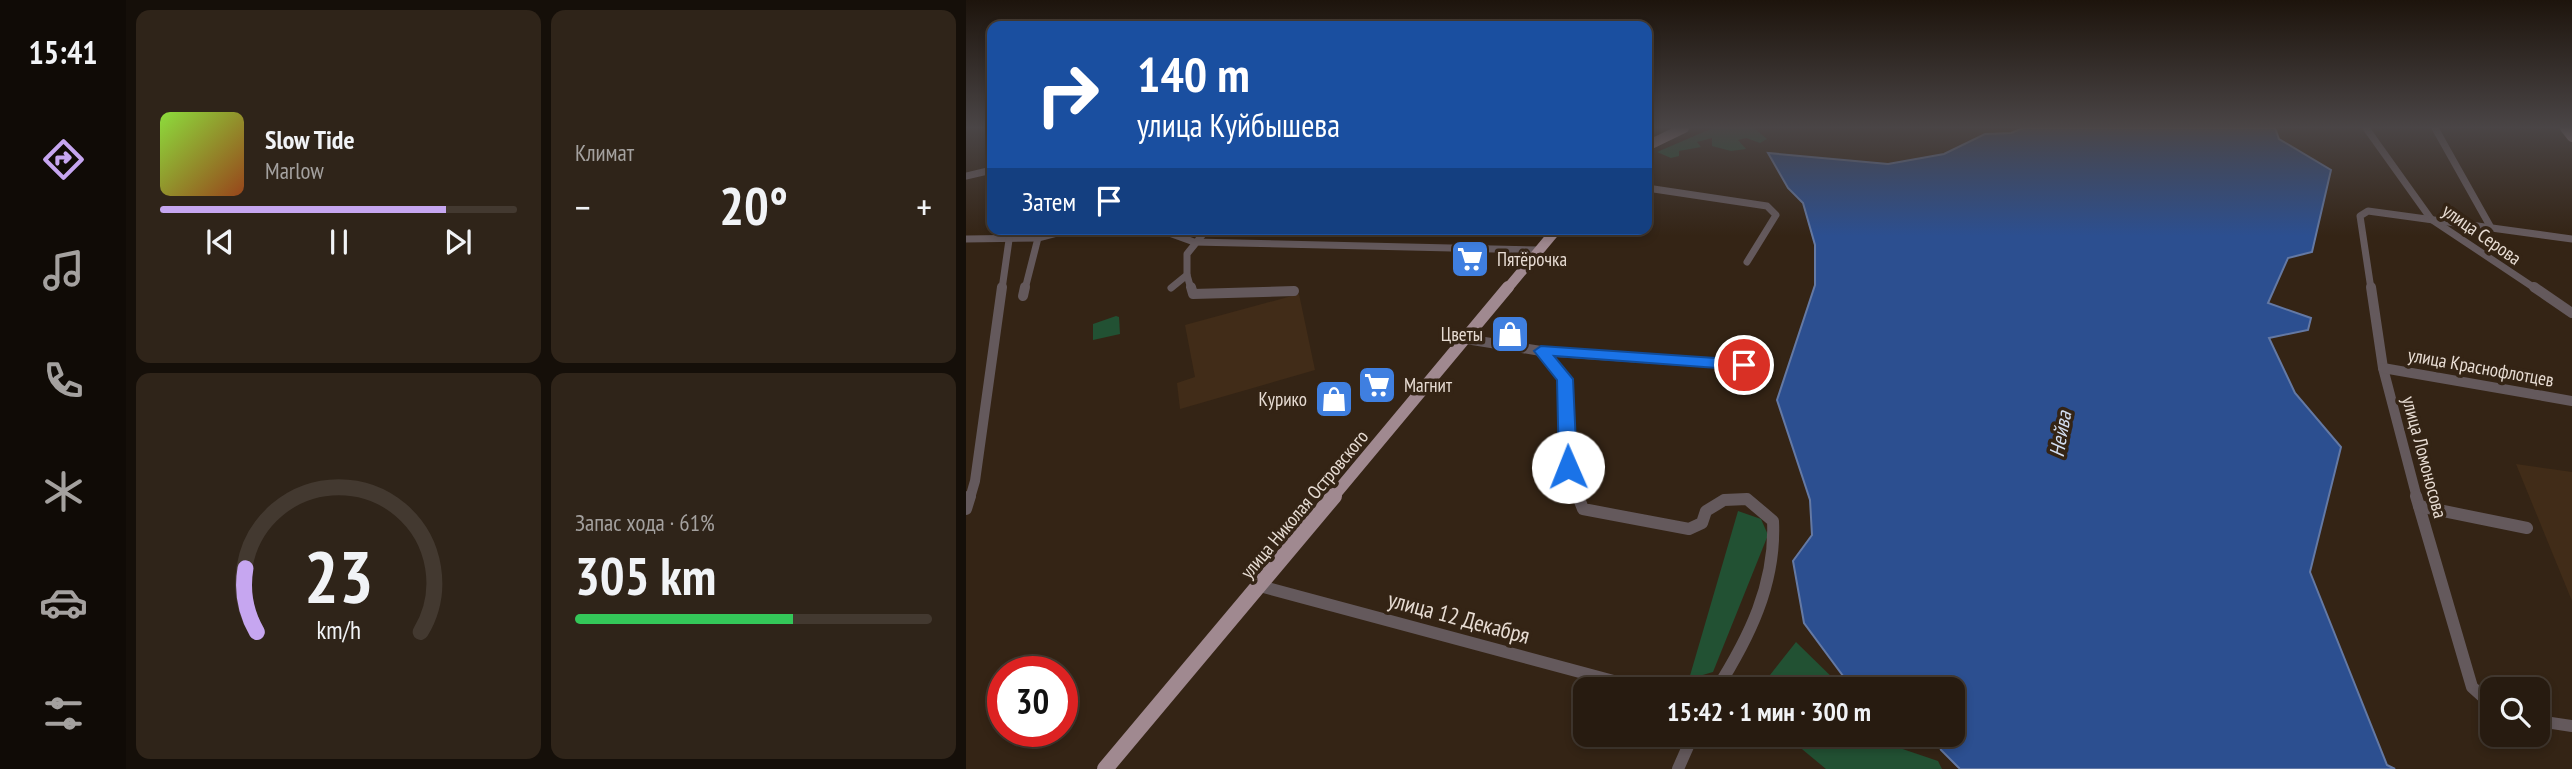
<!DOCTYPE html>
<html lang="ru">
<meta charset="utf-8">
<style>
:root{--surface:#271b10;--page:#2f2419;--text:#f1f3f6;--muted:#a4a19f;--line:#433930;--accent:#c6a6f0}
body{margin:0;font-family:"PT Sans Narrow",sans-serif;background:var(--page);color:var(--text);height:100vh;display:flex;flex-direction:column;font-size:26px;white-space:nowrap}
*{box-sizing:border-box;margin:0}
p{font-size:23px;color:var(--muted)}
.icon{flex:none;width:38px;height:38px;fill:none;stroke:currentColor;stroke-width:2;stroke-linecap:round;stroke-linejoin:round}
.map{position:relative;flex:1;overflow:hidden}
.panel{display:flex;flex-direction:column;gap:10px;padding:10px;background:#150f09;width:840px}
.panel>*{flex:none}
.banner{position:absolute;left:21px;top:21px;width:665px;height:214px;border-radius:14px;box-shadow:0 4px 10px #0003,0 0 0 2px var(--line);background:#1a4fa0;color:#fff;overflow:hidden}
.controls{position:absolute;left:1514px;top:677px;display:grid;gap:14px}
.controls a{display:grid;place-items:center;width:70px;height:70px;border-radius:14px;background:var(--surface);box-shadow:0 4px 10px #0003,0 0 0 2px var(--line);font-size:35px}
.speed{position:absolute;left:21px;top:656px;display:flex;gap:14px;font-size:35px;font-weight:700;text-align:center}
.speed>*{display:grid;place-content:center;width:91px;height:91px;border-radius:50%;background:var(--surface);box-shadow:0 4px 10px #0003,0 0 0 2px var(--line);line-height:1}
.speed .limit{border:10px solid #d22;background:#fff;color:#111}
.pin{position:absolute;display:grid;place-items:center;width:60px;height:60px;color:#fff;margin:-30px;border:4px solid #fff;border-radius:50%;box-shadow:0 2px 7px #0007}
.me{position:absolute;width:77px;margin:-38px;rotate:359deg;stroke-linejoin:round;filter:drop-shadow(0 0 5px #0008)}
.turn{display:flex;align-items:center;gap:24px;height:147px;padding:0 35px;font-size:32px}
.turn .icon{width:91px;height:91px;stroke-width:2.5}
.turn b{display:block;font-size:49px;line-height:60px}
.then{display:flex;align-items:center;height:66px;padding:0 35px;background:#0003;gap:14px;font-size:26px}
.big{font-size:52px;font-weight:800;line-height:1.1}
.panel .widget{flex:1;display:flex;flex-direction:column;justify-content:center;gap:10px;min-width:0;padding:0 24px;border-radius:14px;background:var(--page)}
.panel .dial{align-items:center;gap:0}
.dial svg{height:182px;overflow:visible;fill:none;stroke:var(--line);stroke-width:7;stroke-linecap:round;text-anchor:middle}
.dial text{fill:var(--text);stroke:none}
.song{display:flex;align-items:center;gap:21px}
.cover{width:84px;height:84px;border-radius:10px;background:linear-gradient(135deg,hsl(90 70% 55%),hsl(20 70% 35%))}
.played{height:7px;border-radius:4px;background:linear-gradient(90deg,var(--accent) 80%,var(--line) 80%)}
.keys{display:flex;justify-content:space-around;direction:ltr}
.heat{display:flex;justify-content:space-between;align-items:center;font-size:38px;direction:ltr}
.charge{height:10px;border-radius:5px;background:linear-gradient(90deg,#34c759 61%,var(--line) 0)}
.panel .tiles{flex:1;display:grid;gap:10px;grid-template-columns:repeat(2,1fr)}
.trip{position:absolute;left:607px;top:677px;width:392px;height:70px;border-radius:14px;background:var(--surface);box-shadow:0 4px 10px #0003,0 0 0 2px var(--line);font-weight:800;line-height:70px;text-align:center}
main{display:flex;flex:1;min-height:0}
.dock{display:flex;flex-direction:column;width:126px;justify-content:space-around;align-items:center;background:#100b06;color:var(--muted)}
.dock .icon{width:49px;height:49px}
.dock .on{color:var(--accent)}
.dock b{font-size:32px;color:var(--text)}
.map>svg:first-child{display:block}
</style>
<main>
<nav class="dock">
<b>15:41</b>
<svg class="icon on" aria-label="directions" viewBox="0 0 24 24"><path d="M12 3l9 9-9 9-9-9zM9 14v-3h6M13 9l2 2-2 2"/></svg>
<svg class="icon" aria-label="music" viewBox="0 0 24 24"><path d="M9 18V5l10-2v13"/><circle cx="6" cy="18" r="3"/><circle cx="16" cy="16" r="3"/></svg>
<svg class="icon" aria-label="phone" viewBox="0 0 24 24"><path d="M5 4h4l2 5-3 2q2 4 5 5l2-3 5 2v4C11 20 4 13 5 4z"/></svg>
<svg class="icon" aria-label="climate" viewBox="0 0 24 24"><path d="M12 3v18M4 7l16 10M4 17L20 7"/></svg>
<svg class="icon" aria-label="car" viewBox="0 0 24 24"><path d="M5 17H2v-5l4-1 3-4h7l3 4 3 1v5h-3M9 17h6M6 11h13"/><circle cx="7" cy="17" r="2"/><circle cx="17" cy="17" r="2"/></svg>
<svg class="icon" aria-label="filters" viewBox="0 0 24 24"><path d="M4 7h16M4 17h16"/><circle cx="9" cy="7" r="2"/><circle cx="15" cy="17" r="2"/></svg>
</nav>
<section class="panel">
<div class="tiles">
<div class="widget">
<div class="song"><i class="cover"></i><div><b>Slow Tide</b><p>Marlow</p></div></div>
<div class="played"></div>
<div class="keys"><svg class="icon" aria-label="previous" viewBox="0 0 24 24"><path d="M18 5L8 12l10 7zM5 5v14"/></svg><svg class="icon" aria-label="pause" viewBox="0 0 24 24"><path d="M8 5v14M16 5v14"/></svg><svg class="icon" aria-label="next" viewBox="0 0 24 24"><path d="M6 5l10 7-10 7zM19 5v14"/></svg></div>
</div>
<div class="widget"><p>Климат</p>
<div class="heat"><a>−</a><b class="big">20°</b><a>+</a></div>
</div>
<div class="widget dial"><svg viewBox="0 0 100 80">
<path d="M14 69A42 42 0 1 1 86 69"/>
<path d="M14 69A42 42 0 0 1 9 41" stroke="#c6a6f0"/>
<text x="50" y="56" font-size="32" font-weight="700">23</text>
<text x="50" y="72" font-size="11">km/h</text>
</svg></div>
<div class="widget"><p>Запас хода · 61%</p><b class="big">305 km</b><div class="charge"></div></div>
</div>
</section>
<div class="map">
<svg width="1606" height="769" viewBox="0 0 1606 769">
<rect width="100%" height="100%" fill="#342415"/>
<g fill="#412c18">
<path d="M 333,294 L 349,370 L 214,409 L 211,383 L 229,377 L 219,325 Z"/>
<path d="M 1550,464 L 1606,472 L 1606,601 Z"/>
</g>
<g fill="#225133">
<path d="M 747,128 L 788,128 L 801,139 L 794,143 L 780,138 L 772,140 L 780,149 L 765,151 L 746,146 L 746,138 L 731,142 L 735,147 L 713,151 L 713,156 L 705,158 L 691,152 Z"/>
<path d="M 150,316 L 153,317 L 154,334 L 127,340 L 127,324 Z"/>
<path d="M 772,511 L 795,519 L 802,535 L 747,672 L 723,679 Z"/>
<path d="M 830,642 L 875,686 L 877,689 L 799,689 L 804,675 Z"/>
<path d="M 819,735 L 906,735 L 910,740 L 972,761 L 976,769 L 860,769 Z"/>
</g>
<path fill="#2c4f90" stroke="#6479a4" stroke-width="2" d="M 1057,128 L 1309,128 L 1313,139 L 1365,170 L 1346,252 L 1322,258 L 1302,303 L 1345,318 L 1342,330 L 1303,338 L 1329,393 L 1375,447 L 1344,572 L 1421,765 L 1429,769 L 994,769 L 975,750 L 969,735 L 987,735 L 987,690 L 893,689 L 883,684 L 838,623 L 827,561 L 846,535 L 844,500 L 811,400 L 849,285 L 849,245 L 837,203 L 822,188 L 802,153 L 922,164 L 978,154 L 1019,134 L 1045,133 Z"/>
<g fill="none" stroke-linecap="round" stroke-linejoin="round">
<g stroke="#64595c" stroke-width="7">
<path d="M 1400,128 L 1465,219 L 1570,289"/>
<path d="M 1469,128 L 1524,226"/>
<path d="M 0,176 L 26,170"/>
<path d="M 681,188 L 801,206 L 810,215 L 781,262"/>
<path d="M 192,229 L 228,242 L 574,250"/>
<path d="M 0,239 L 72,238 L 106,229"/>
<path d="M 221,275 L 225,289"/>
<path d="M 205,288 L 221,275 L 221,254 L 241,229"/>
<path d="M 36,289 L 43,240"/>
<path d="M 59,289 L 72,238"/>
<path d="M 1405,289 L 1394,216 L 1402,211 L 1606,239"/>
</g>
<g stroke="#64595c" stroke-width="10">
<path d="M 225,287 L 227,294 L 328,291"/>
<path d="M 1405,287 L 1417,368 L 1451,498"/>
<path d="M 1568,287 L 1606,313"/>
<path d="M 57,296 L 59,287"/>
<path d="M 500,339 L 575,351 L 778,365"/>
<path d="M 575,351 L 599,379 L 602,467 L 613,498"/>
<path d="M 1417,368 L 1606,401"/>
<path d="M 4,498 L 9,481 L 36,287"/>
</g>
<g stroke="#64595c" stroke-width="12">
<path d="M 612,496 L 617,509 L 723,529 L 736,523 L 740,511 L 758,500 L 781,499 L 807,521 C 810,584 783,638 750,690"/>
<path d="M 1450,496 L 1506,687 L 1526,705"/>
<path d="M 1453,506 L 1561,528"/>
<path d="M 0,509 L 4,496"/>
<path d="M 294,586 L 681,690"/>
<path d="M 1572,721 L 1606,726"/>
<path d="M 712,769 L 727,735"/>
</g>
<g stroke="#a08990" stroke-width="10">
<path d="M 1599,128 L 1606,137"/>
<path d="M 681,146 L 718,128"/>
<path d="M 541,289 L 591,229"/>
</g>
<path stroke="#a08990" stroke-width="12" d="M 366,498 L 542,287"/>
<path stroke="#a08990" stroke-width="16" d="M 139,769 L 368,496"/>
</g>
<linearGradient id="sky" x2="0" y2="1"><stop stop-color="#1d140c"/><stop offset="0.54" stop-color="#4a4546"/><stop offset="1" stop-color="#4a4546" stop-opacity="0"/></linearGradient>
<rect width="1606" height="236" fill="url(#sky)"/>
<path fill="#1a73e8" stroke="#114b97" stroke-width="2" d="M 575,346 L 778,360 L 786,365 L 778,370 L 588,356 L 607,379 L 611,467 L 602,473 L 593,467 L 591,380 L 568,351 Z"/>
<defs>
<symbol id="supermarket-square" viewBox="-11 -11 22 22"><rect x="-9" y="-9" width="18" height="18" rx="4" fill="#3f7fe0" stroke="#342415"/><path d="M-6-5.5h2.5l.6 2H6L4.5 2H-2.5L-4.4-4H-6ZM-1.5 3.2a1.3 1.3 0 1 0 .1 0ZM3 3.2a1.3 1.3 0 1 0 .1 0Z" fill="#fff"/></symbol>
<symbol id="shop-square" viewBox="-11 -11 22 22"><rect x="-9" y="-9" width="18" height="18" rx="4" fill="#3f7fe0" stroke="#342415"/><path d="M-5-2.5h2.3a2.7 3.5 0 0 1 5.4 0H5L5.5 6h-11ZM-1.5-2.5h3a1.5 2.3 0 0 0-3 0Z" fill="#fff"/></symbol>
</defs>
<g fill-rule="evenodd">
<use href="#supermarket-square" x="482" y="237" width="44" height="44"/>
<use href="#shop-square" x="522" y="312" width="44" height="44"/>
<use href="#supermarket-square" x="389" y="363" width="44" height="44"/>
<use href="#shop-square" x="346" y="377" width="44" height="44"/>
</g>
<g text-anchor="middle" dominant-baseline="central" stroke-width="7" stroke-linejoin="round" paint-order="stroke">
<g font-size="19" fill="#e7dcd3" stroke="#342415">
<text transform="translate(1516 234) rotate(35)">улица Серова</text>
<text transform="translate(1515 367) rotate(10)">улица Краснофлотцев</text>
<text transform="translate(1459 457) rotate(75)">улица Ломоносова</text>
<text transform="translate(338 504) rotate(-50)">улица Николая Островского</text>
</g>
<g font-size="19" fill="#e7dcd3" stroke="#342415" text-anchor="start">
<text x="531" y="259">Пятёрочка</text>
<text x="517" y="334" text-anchor="end">Цветы</text>
<text x="438" y="385">Магнит</text>
<text x="341" y="399" text-anchor="end">Курико</text>
</g>
<g font-size="21" font-style="italic" fill="#d3def1" stroke="#342415">
<text transform="translate(1094 434) rotate(-80)">Нейва</text>
</g>
<g font-size="23" fill="#e7dcd3" stroke="#342415">
<text transform="translate(493 617) rotate(15)">улица 12 Декабря</text>
</g>
</g>
</svg>
<div class="controls">
<a><svg class="icon" aria-label="search" viewBox="0 0 24 24"><circle cx="10" cy="10" r="6"/><path d="M15 15l6 6"/></svg></a>
</div>
<div class="speed"><div class="limit">30</div></div>
<div class="pin" style="left:778px;top:365px;background:#d93025"><svg class="icon" aria-label="arrive" viewBox="0 0 24 24"><path d="M6 21V4h12l-3 4 3 4H6"/></svg></div>
<svg class="me" style="left:602px;top:467px" viewBox="-20 -20 40 40"><circle r="19" fill="#fff"/><path d="M0-13L10 11 0 6-10 11z" fill="#1a73e8"/></svg>
<div class="trip">15:42 · 1 мин · 300 m</div>
<div class="banner">
<div class="turn"><svg class="icon" aria-label="right" viewBox="0 0 24 24"><path d="M7 20v-9h11M14 6l5 5-5 5"/></svg><div><b>140 m</b>улица Куйбышева</div></div>
<div class="then">Затем<svg class="icon" aria-label="arrive" viewBox="0 0 24 24"><path d="M6 21V4h12l-3 4 3 4H6"/></svg></div>
</div>
</div>
</main>
